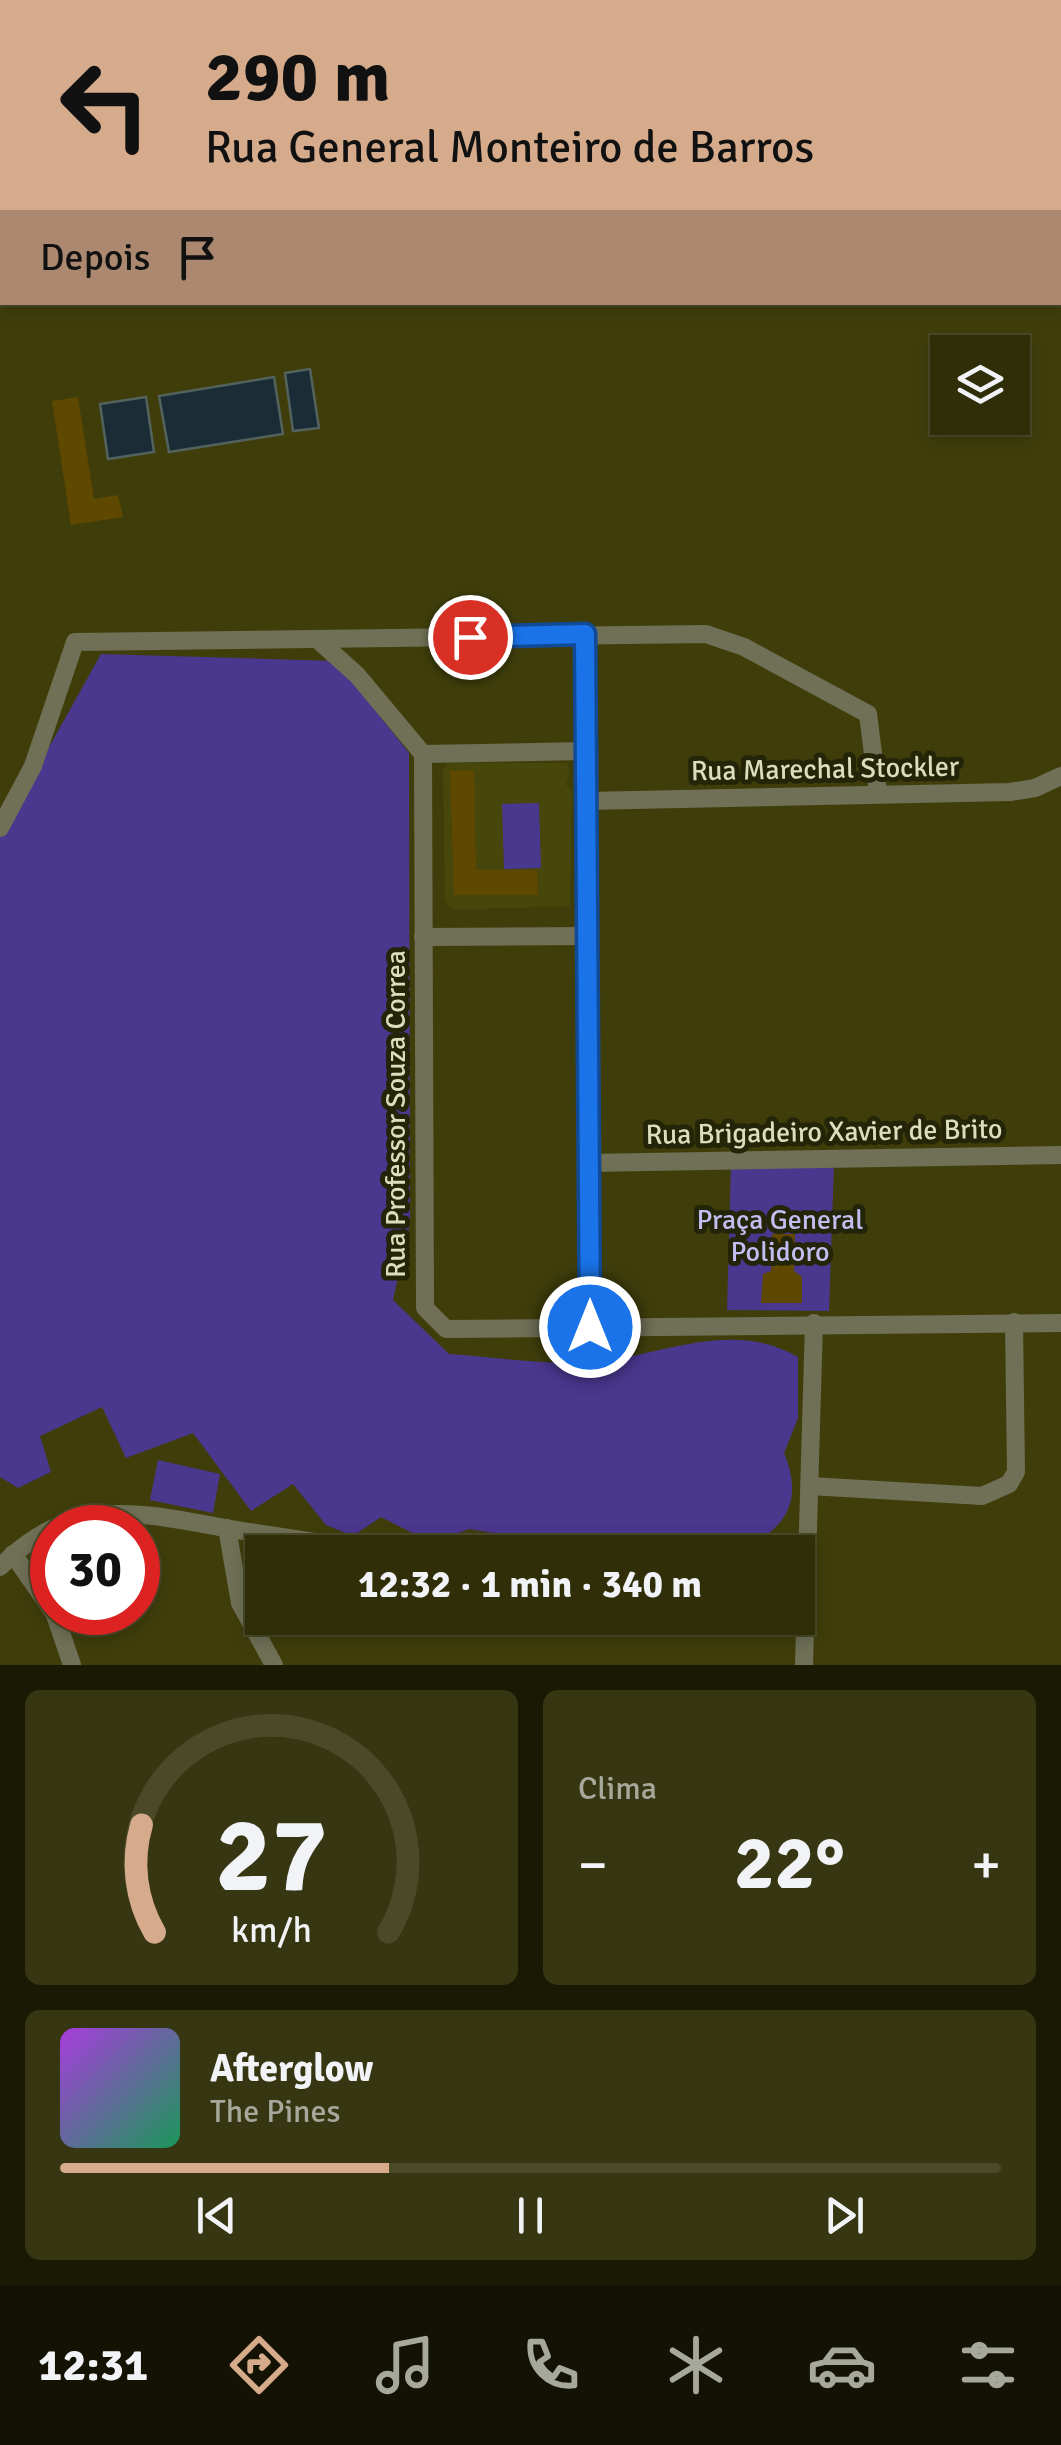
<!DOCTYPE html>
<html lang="pt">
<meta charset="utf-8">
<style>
:root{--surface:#2f2e08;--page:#373612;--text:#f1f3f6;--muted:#a7a89c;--line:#4a4a29;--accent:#d6ab8b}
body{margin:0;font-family:Signika,sans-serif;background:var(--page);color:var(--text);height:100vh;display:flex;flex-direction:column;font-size:38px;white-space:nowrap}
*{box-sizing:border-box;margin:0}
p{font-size:32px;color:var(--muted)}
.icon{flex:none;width:55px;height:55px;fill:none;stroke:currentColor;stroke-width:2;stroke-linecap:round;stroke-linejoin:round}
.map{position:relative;height:1665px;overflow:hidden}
.panel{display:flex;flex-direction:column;gap:25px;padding:25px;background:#1a1904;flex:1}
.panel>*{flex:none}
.guide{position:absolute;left:0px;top:0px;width:1062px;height:305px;box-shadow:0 5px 15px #0003,0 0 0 2px var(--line);background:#d6ab8b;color:#111;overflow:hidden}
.fabs{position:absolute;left:930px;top:335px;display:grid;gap:20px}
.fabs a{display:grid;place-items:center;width:100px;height:100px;border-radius:0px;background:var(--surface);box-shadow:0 5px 15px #0003,0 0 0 2px var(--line);font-size:50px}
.speed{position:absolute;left:30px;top:1505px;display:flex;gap:20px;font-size:50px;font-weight:700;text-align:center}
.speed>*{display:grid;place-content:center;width:130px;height:130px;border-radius:50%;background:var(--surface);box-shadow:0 5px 15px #0003,0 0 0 2px var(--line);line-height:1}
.speed .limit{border:15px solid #d22;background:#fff;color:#111}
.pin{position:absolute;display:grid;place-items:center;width:85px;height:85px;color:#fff;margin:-42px;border:5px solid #fff;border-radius:50%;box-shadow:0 2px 10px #0007}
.me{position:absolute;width:110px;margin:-55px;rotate:0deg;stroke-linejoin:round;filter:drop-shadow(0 0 8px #0008)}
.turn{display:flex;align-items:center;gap:35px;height:210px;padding:0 40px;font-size:45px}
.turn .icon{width:130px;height:130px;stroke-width:2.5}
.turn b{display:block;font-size:70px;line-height:85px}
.then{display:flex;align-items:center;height:95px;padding:0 40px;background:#0003;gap:20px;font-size:38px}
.big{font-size:75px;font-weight:700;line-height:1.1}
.panel .tile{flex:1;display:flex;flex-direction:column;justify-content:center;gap:15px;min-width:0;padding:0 35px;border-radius:15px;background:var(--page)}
.panel .dial{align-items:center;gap:0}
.dial svg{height:260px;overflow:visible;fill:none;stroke:var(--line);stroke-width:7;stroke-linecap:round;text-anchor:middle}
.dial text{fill:var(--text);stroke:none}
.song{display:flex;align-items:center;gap:30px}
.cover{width:120px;height:120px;border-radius:15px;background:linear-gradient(135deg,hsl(280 70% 55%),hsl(150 70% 35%))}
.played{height:10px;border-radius:5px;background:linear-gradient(90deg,var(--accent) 35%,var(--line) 35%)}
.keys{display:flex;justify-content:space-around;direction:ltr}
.heat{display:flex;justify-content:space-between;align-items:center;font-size:55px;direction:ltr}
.panel .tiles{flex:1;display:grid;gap:25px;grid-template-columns:1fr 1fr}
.tile:last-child{grid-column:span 2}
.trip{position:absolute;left:245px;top:1535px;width:570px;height:100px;border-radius:0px;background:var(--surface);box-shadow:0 5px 15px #0003,0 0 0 2px var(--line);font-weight:700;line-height:100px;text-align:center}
.tabs{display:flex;height:160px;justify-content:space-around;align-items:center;background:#131203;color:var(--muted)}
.tabs .icon{width:70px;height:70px}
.tabs .selected{color:var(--accent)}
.tabs b{font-size:45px;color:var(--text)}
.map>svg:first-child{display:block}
</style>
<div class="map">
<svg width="1061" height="1665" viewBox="0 0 1061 1665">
<rect width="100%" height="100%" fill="#3f3e0b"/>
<path fill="#47470b" d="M 448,763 L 567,763 L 570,771 L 566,785 L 572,790 L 570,906 L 453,910 L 445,901 L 443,769 Z"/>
<g fill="#4a378e">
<path d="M 554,0 L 794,0 L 795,2 L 554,2 Z"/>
<path d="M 101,654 L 336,661 L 409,753 L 410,1223 L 393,1300 L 449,1354 C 496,1357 548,1366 595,1362 C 665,1355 731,1319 798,1357 L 798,1418 L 784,1453 C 805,1503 784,1531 737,1552 L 556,1552 L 555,1543 L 469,1529 L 432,1543 L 381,1517 L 353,1536 L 326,1525 L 293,1484 L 251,1511 L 193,1433 L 126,1458 L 102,1407 L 40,1436 L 51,1472 L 18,1488 L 0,1477 L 0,835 Z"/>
<path d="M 539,803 L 541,868 L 504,869 L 502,804 Z"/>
<path d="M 731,1163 L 834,1163 L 829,1311 L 727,1310 Z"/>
<path d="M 158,1460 L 220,1474 L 213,1513 L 150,1500 Z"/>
</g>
<g fill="#1a2d36" stroke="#54625e" stroke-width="2.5">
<path d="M 310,369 L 319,428 L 293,431 L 285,373 Z"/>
<path d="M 274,377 L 283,434 L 169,452 L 159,396 Z"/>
<path d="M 146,397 L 154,452 L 108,459 L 100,404 Z"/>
</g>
<g fill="#5f4800">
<path d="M 78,397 L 94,499 L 118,495 L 123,517 L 71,525 L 52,401 Z"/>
<path d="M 474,770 L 476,870 L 537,870 L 538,895 L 454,895 L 450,771 Z"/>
<path d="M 772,1234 L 795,1234 L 794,1271 L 802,1277 L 802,1303 L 761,1303 L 763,1274 L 771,1271 Z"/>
</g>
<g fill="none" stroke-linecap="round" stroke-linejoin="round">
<g stroke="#6f7056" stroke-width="18">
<path d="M 585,635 L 590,1327"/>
<path d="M 318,640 L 357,675 L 423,754 L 586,751"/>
<path d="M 423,754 L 425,1308 L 446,1329 L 1061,1323"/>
<path d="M 587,801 L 1010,792 L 1035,788 L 1061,776"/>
<path d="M 0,828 L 33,766 L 75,642 L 706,634 L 744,647 L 868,714 L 878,793"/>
<path d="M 423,937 L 587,936"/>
<path d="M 589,1163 L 1061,1155"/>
<path d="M 810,1486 L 982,1496 L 1009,1484 L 1016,1472 L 1014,1322"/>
<path d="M 227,1528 L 240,1603 L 274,1665"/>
<path d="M 13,1554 L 52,1610"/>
<path d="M 0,1567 C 74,1493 139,1513 231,1529 C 279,1537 328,1543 377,1552"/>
<path d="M 54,1612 L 72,1665"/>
<path d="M 804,1665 L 814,1323"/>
</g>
</g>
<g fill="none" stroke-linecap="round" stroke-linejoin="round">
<defs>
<path id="route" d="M 470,637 L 585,634 L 590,1327"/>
</defs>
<use href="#route" stroke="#114b97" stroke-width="25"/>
<use href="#route" stroke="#1a73e8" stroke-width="18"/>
</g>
<g text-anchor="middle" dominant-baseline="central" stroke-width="10" stroke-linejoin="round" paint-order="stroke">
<g font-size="28" fill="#dcddbd" stroke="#242409">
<text transform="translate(825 769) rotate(-1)">Rua Marechal Stockler</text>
<text transform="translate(396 1114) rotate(-90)">Rua Professor Souza Correa</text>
<text transform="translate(824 1132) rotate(-1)">Rua Brigadeiro Xavier de Brito</text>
</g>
<g font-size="28" fill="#c2bef1" stroke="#242409">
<text x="780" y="1220">Praça General<tspan x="780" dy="32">Polidoro</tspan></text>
</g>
</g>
</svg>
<div class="fabs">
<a><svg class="icon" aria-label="layers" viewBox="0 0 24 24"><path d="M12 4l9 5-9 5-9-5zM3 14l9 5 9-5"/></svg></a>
</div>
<div class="speed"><div class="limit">30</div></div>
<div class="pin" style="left:470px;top:637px;background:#d93025"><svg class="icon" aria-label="arrive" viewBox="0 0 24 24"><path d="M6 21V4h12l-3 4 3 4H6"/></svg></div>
<svg class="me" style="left:590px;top:1327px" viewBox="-20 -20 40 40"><circle r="17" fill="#1a73e8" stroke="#fff" stroke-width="3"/><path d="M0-11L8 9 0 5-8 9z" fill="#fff"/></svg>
<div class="trip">12:32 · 1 min · 340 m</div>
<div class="guide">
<div class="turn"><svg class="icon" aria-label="left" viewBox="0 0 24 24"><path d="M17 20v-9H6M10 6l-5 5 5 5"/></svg><div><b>290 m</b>Rua General Monteiro de Barros</div></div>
<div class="then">Depois<svg class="icon" aria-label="arrive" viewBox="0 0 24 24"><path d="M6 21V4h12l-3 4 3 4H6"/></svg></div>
</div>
</div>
<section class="panel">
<div class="tiles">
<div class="tile dial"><svg viewBox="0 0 100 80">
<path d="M14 69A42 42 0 1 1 86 69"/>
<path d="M14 69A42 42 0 0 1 10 36" stroke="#d6ab8b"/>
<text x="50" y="56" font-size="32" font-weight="700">27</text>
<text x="50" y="72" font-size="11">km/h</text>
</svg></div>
<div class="tile"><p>Clima</p>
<div class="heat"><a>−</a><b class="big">22°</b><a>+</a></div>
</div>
<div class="tile">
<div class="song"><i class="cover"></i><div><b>Afterglow</b><p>The Pines</p></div></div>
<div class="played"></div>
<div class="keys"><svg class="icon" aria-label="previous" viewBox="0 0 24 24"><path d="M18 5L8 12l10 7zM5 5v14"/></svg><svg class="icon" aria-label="pause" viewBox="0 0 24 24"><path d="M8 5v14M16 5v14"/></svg><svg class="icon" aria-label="next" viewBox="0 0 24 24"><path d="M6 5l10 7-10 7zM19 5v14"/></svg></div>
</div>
</div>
</section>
<nav class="tabs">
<b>12:31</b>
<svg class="icon selected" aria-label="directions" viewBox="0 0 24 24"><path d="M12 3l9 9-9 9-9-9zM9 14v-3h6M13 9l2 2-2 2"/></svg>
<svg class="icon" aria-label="music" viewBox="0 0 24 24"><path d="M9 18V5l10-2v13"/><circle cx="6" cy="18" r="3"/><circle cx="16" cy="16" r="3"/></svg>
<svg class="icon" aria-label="phone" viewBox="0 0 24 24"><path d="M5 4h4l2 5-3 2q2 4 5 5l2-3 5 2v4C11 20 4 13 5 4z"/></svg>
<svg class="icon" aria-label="climate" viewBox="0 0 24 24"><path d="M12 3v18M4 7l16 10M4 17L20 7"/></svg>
<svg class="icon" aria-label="car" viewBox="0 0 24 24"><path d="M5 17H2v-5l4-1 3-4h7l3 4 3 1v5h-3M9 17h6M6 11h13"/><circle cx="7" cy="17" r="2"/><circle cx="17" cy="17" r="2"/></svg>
<svg class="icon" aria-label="filters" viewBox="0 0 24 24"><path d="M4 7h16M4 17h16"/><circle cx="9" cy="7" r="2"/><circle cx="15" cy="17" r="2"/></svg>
</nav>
